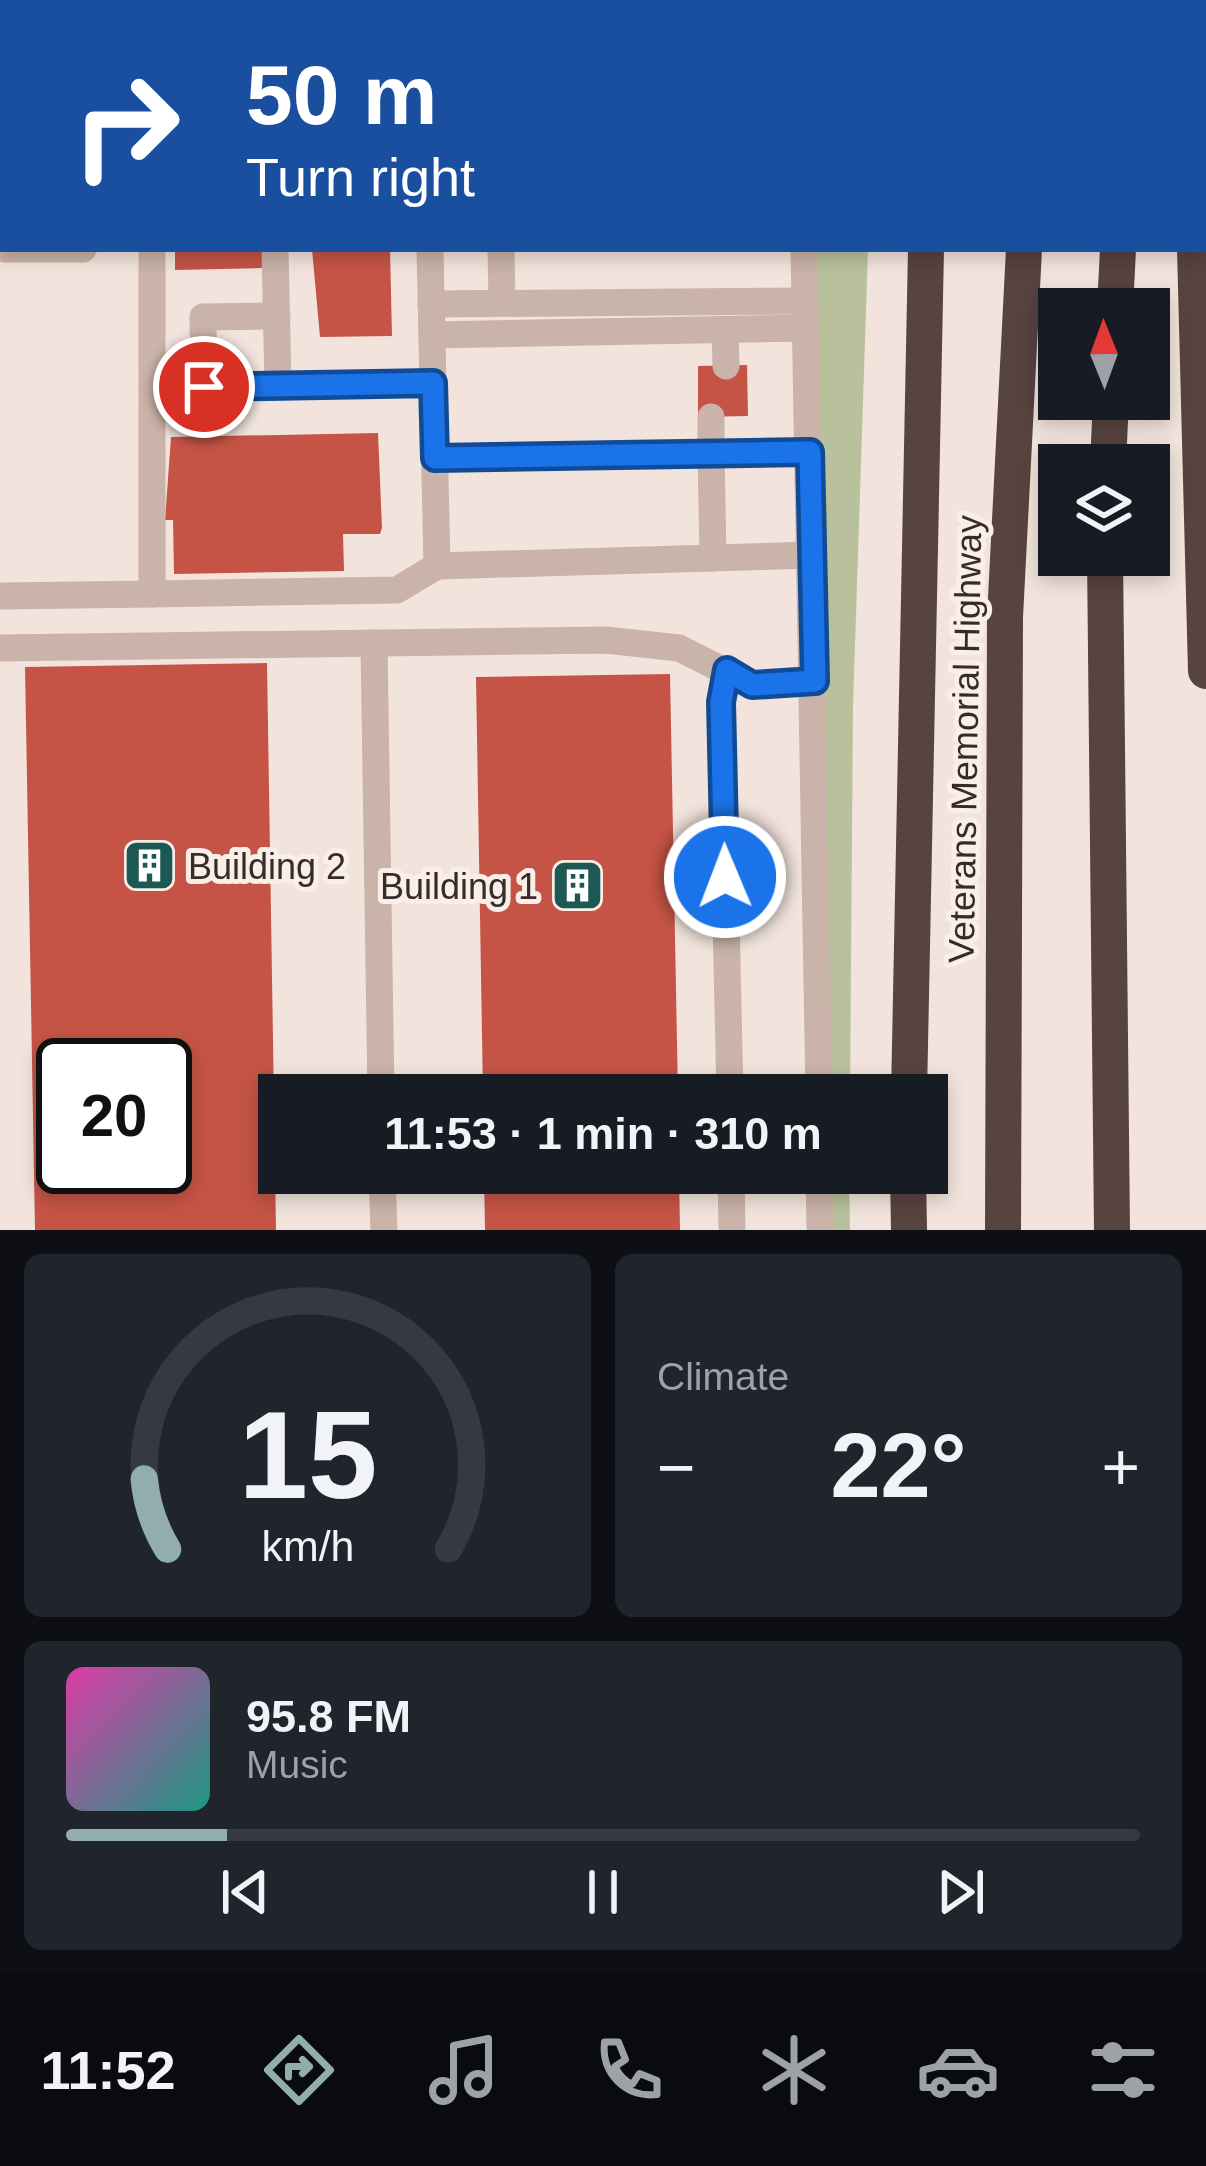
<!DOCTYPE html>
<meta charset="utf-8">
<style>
:root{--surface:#171b24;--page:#20242c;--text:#f1f3f6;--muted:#9ea1a6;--line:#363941;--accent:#92adad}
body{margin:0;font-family:Helvetica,sans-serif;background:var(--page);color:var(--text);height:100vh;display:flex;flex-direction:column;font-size:45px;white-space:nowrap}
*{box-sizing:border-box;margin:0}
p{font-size:39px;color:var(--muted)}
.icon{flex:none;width:66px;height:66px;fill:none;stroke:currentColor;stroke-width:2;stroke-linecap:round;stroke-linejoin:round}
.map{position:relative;height:1230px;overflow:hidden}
.details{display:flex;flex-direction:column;gap:24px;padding:24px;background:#0d0f14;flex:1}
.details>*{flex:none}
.hud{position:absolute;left:0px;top:0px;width:1206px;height:252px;box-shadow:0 6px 18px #0003;background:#1a4fa0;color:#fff;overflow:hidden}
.needle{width:78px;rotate:359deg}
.controls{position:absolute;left:1038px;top:288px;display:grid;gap:24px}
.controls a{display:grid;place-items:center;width:132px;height:132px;border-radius:0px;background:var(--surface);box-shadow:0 6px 18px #0003;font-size:60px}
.speed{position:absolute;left:36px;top:1038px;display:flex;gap:24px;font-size:60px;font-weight:700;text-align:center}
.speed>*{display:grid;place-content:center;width:156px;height:156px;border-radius:50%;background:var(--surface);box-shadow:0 6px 18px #0003;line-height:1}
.speed .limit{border:6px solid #111;border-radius:18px;background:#fff;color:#111}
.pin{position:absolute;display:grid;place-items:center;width:102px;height:102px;color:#fff;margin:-51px;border:6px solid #fff;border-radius:50%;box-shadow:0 3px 12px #0007}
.me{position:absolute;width:132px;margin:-66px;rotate:359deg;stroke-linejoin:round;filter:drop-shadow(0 0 9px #0008)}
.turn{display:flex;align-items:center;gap:42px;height:252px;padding:0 48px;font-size:54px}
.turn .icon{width:156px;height:156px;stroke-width:2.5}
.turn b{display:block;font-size:84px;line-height:102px}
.big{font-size:90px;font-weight:700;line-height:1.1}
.details .widget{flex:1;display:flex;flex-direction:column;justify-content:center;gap:18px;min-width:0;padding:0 42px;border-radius:18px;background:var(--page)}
.details .dial{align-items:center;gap:0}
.dial svg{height:312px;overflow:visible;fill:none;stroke:var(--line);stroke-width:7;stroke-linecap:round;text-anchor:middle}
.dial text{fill:var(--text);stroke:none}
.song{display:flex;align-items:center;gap:36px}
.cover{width:144px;height:144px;border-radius:18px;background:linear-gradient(135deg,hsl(320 70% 55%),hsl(170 70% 35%))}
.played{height:12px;border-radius:6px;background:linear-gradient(90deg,var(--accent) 15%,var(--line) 15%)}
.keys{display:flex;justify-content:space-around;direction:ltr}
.heat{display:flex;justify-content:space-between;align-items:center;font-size:66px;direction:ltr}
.details .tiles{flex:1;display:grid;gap:24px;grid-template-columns:1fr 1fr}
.widget:last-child{grid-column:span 2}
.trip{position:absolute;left:258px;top:1074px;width:690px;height:120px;border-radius:0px;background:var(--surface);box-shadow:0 6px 18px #0003;font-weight:700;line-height:120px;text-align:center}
.dock{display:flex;height:192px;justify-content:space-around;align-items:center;background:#090b0e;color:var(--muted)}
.dock .icon{width:84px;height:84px}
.dock .selected{color:var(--accent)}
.dock b{font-size:54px;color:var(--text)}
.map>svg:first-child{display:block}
</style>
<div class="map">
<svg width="1206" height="1230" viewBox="0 0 1206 1230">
<rect width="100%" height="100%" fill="#f2e4dc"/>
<g fill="#b9c19c">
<path d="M 815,249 L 868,249 L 853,707 L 850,1095 L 826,1095 Z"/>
<path d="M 827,1173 L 849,1173 L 850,1230 L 828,1230 Z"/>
</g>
<g fill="#c55446" fill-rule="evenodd">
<path d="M 175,249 L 262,249 L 262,268 L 175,270 Z"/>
<path d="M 312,249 L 390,249 L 392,336 L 320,337 Z"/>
<path d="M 747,365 L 748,416 L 698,417 L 698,366 Z"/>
<path d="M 378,433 L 382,528 L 380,534 L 343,534 L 344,571 L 174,574 L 173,520 L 165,520 L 171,437 Z"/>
<path d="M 267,663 L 276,1230 L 35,1230 L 25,667 ZM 63,1065 L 165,1065 L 165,1167 L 63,1167 Z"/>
<path d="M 670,674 L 678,1095 L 483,1095 L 476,677 Z"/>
<path d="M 484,1173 L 679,1173 L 680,1230 L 485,1230 Z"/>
</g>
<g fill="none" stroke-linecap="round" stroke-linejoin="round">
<g stroke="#cab3a8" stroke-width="27">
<path d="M 424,0 L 424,3"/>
<path d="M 510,0 L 597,0"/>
<path d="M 798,0 L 798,3"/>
<path d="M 0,17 L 3,164"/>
<path d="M 5,249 L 83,249"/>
<path d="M 152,249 L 152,594 L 397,590 L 437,566"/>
<path d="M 275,249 L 278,385"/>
<path d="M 430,249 L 437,566 L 812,555"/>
<path d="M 501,249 L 502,303"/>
<path d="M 804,249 L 819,1095"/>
<path d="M 431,304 L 805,301"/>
<path d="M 725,331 L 726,366"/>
<path d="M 432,335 L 806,328"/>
<path d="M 204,387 L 203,317 L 277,316"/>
<path d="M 152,388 L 433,383"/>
<path d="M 435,458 L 711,453 L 711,417"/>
<path d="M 713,558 L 711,453 L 810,451"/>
<path d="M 0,596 L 152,594"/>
<path d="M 374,643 L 381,1095"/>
<path d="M 0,648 L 606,640 L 679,648 L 752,685 L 815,681"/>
<path d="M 726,670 L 721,702 L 730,1095"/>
<path d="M 382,1173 L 384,1230"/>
<path d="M 731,1173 L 732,1230"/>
<path d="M 819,1173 L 820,1230"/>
</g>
<g stroke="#57433f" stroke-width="36">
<path d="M 915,0 L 916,3"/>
<path d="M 1189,0 L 1189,3"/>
<path d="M 1036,3 L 1037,0"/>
<path d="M 1129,3 L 1129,0"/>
<path d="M 1195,249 L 1206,671"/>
<path d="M 1115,309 L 1118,249"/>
<path d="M 1108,465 L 1111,399"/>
<path d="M 1105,555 L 1112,1230"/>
<path d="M 909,1095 L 926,249"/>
<path d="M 908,1173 L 909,1230"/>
<path d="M 1003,1230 L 1005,617 L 1024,249"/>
</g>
</g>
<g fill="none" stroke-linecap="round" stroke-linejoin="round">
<defs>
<path id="route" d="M 204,387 L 433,383 L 435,458 L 810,452 L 815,681 L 752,685 L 727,670 L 721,702 L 725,877"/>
</defs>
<use href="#route" stroke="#114b97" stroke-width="30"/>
<use href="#route" stroke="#1a73e8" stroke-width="21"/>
</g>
<defs>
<symbol id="building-square" viewBox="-11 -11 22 22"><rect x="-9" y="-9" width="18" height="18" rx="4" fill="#1e5854" stroke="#f9efe8"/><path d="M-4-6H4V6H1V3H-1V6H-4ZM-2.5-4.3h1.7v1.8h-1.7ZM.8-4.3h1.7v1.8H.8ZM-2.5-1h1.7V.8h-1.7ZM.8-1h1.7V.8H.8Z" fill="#fff"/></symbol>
</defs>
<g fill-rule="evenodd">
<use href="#building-square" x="120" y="836" width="59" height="59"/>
<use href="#building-square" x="548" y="856" width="59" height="59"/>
</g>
<g text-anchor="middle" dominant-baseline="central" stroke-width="10" stroke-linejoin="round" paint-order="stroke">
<g font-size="36" fill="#362b28" stroke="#f9efe8">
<text transform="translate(965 739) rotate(-89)">Veterans Memorial Highway</text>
</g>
<g font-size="36" fill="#362b28" stroke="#f9efe8" text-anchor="start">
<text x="188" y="866">Building 2</text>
<text x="538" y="886" text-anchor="end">Building 1</text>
</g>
</g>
</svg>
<div class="controls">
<a><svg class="needle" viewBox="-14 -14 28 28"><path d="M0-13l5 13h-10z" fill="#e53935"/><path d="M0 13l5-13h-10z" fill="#9ea1a6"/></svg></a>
<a><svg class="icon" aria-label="layers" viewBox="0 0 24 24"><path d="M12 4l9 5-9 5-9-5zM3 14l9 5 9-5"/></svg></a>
</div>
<div class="speed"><div class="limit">20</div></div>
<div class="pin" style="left:204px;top:387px;background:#d93025"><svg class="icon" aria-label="arrive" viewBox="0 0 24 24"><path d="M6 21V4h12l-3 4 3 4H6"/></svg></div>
<svg class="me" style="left:725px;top:877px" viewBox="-20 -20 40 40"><circle r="17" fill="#1a73e8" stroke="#fff" stroke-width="3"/><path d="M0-11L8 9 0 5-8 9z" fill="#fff"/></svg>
<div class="trip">11:53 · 1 min · 310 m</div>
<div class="hud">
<div class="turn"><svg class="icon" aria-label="right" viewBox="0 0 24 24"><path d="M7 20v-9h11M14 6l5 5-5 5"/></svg><div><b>50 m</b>Turn right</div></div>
</div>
</div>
<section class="details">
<div class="tiles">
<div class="widget dial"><svg viewBox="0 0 100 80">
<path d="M14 69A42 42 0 1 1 86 69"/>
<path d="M14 69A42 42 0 0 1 8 51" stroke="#92adad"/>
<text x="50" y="56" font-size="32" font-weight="700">15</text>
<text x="50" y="72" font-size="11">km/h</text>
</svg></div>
<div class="widget"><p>Climate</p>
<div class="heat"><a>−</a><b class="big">22°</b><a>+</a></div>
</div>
<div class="widget">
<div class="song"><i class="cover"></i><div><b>95.8 FM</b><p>Music</p></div></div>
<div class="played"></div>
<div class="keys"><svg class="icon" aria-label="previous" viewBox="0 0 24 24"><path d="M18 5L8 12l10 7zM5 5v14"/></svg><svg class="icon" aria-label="pause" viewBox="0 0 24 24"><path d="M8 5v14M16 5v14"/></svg><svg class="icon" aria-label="next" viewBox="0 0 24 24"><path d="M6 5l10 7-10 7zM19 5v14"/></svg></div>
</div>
</div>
</section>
<nav class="dock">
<b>11:52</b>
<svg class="icon selected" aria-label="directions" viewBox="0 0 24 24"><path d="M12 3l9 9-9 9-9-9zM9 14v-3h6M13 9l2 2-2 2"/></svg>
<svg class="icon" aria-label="music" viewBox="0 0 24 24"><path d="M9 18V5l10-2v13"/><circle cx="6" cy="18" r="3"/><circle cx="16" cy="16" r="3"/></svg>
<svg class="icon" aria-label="phone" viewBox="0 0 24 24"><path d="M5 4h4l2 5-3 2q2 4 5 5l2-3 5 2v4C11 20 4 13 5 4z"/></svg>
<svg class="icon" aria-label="climate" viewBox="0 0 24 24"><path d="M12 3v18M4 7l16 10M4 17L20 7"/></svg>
<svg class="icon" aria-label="car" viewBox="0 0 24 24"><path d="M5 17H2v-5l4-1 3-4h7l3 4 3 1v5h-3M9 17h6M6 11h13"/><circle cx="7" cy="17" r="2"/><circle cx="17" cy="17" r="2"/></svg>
<svg class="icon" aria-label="filters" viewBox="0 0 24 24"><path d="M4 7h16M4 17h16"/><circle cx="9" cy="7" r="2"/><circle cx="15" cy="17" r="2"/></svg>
</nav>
